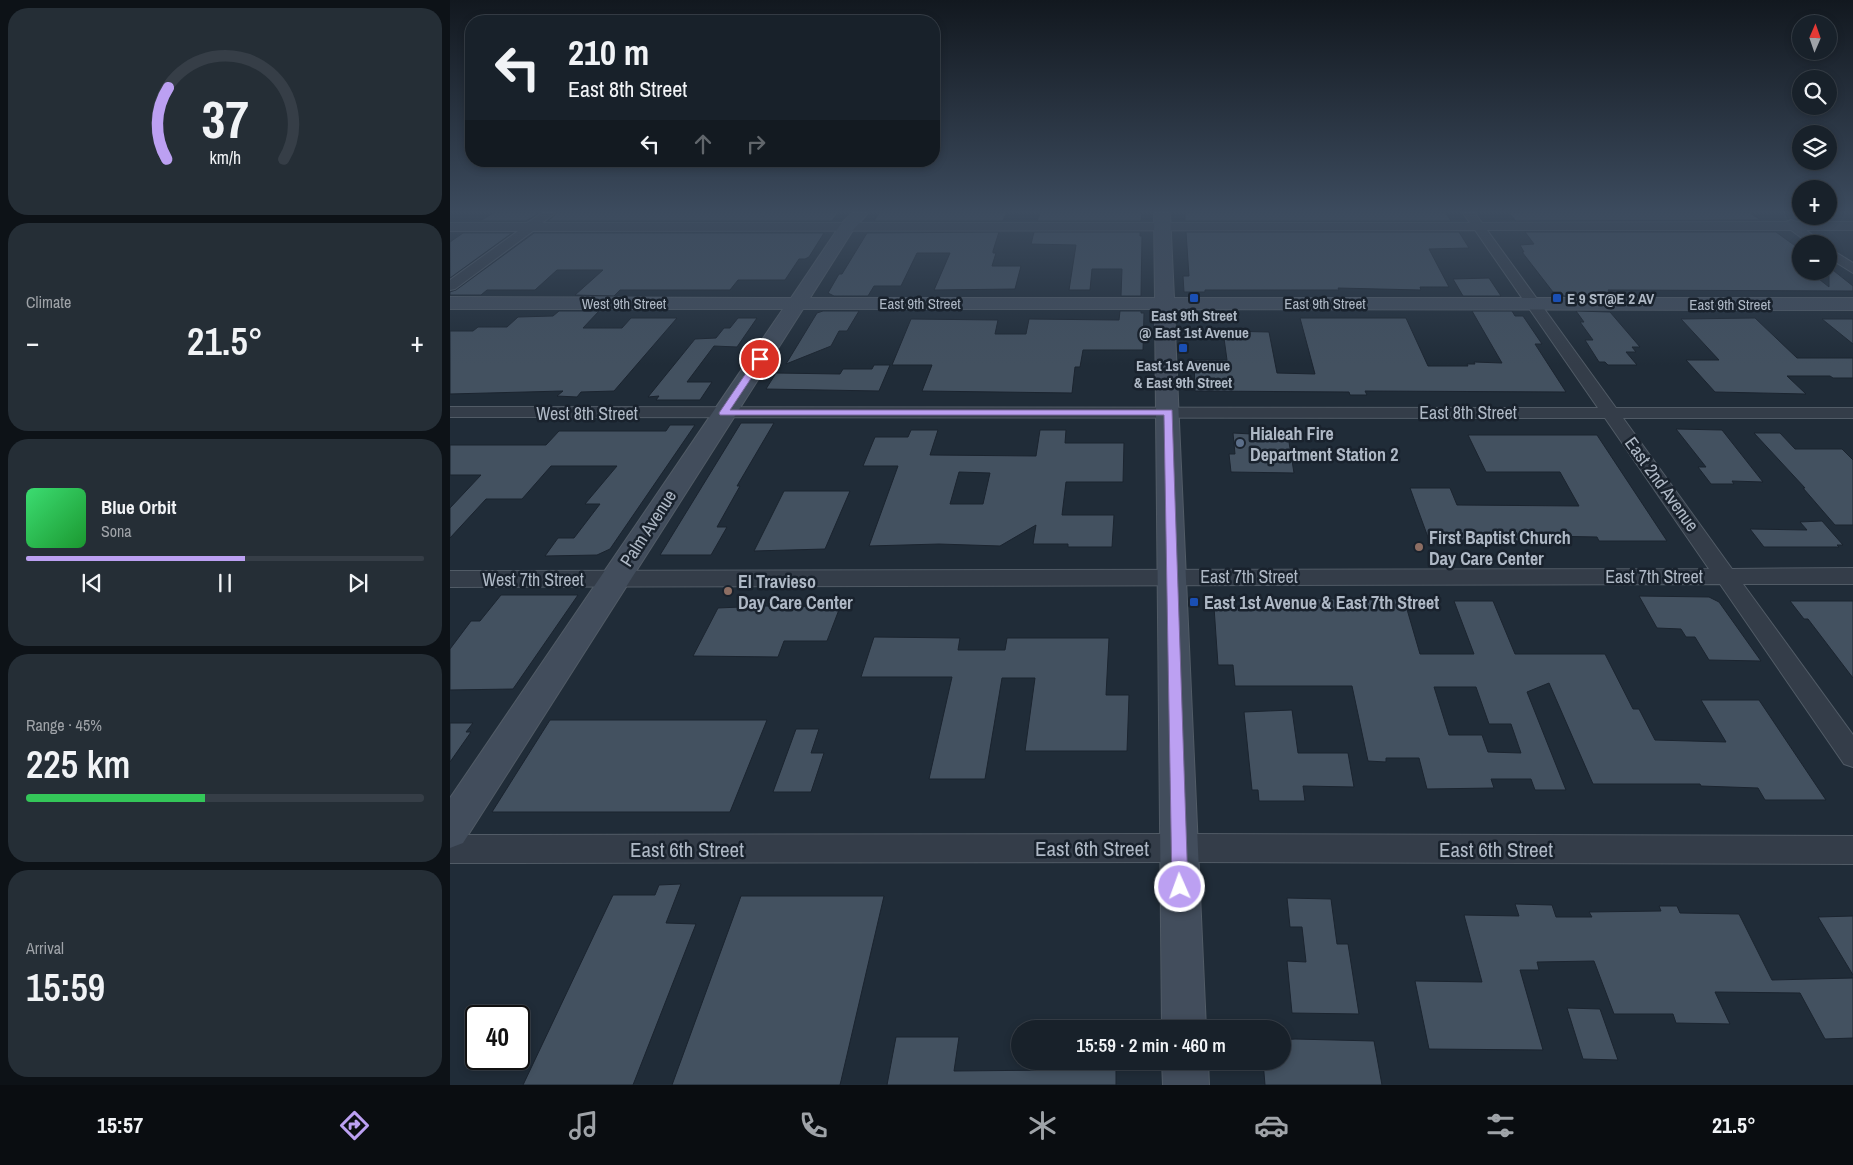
<!DOCTYPE html>
<meta charset="utf-8">
<style>
:root{--surface:#18212a;--page:#252e36;--text:#f1f3f6;--muted:#9fa3a8;--line:#363e47;--accent:#bca0f2}
body{margin:0;font-family:"Archivo Narrow",sans-serif;background:var(--page);color:var(--text);height:100vh;display:flex;flex-direction:column;font-size:19px;white-space:nowrap}
*{box-sizing:border-box;margin:0}
p{font-size:16px;color:var(--muted)}
.icon{flex:none;width:28px;height:28px;fill:none;stroke:currentColor;stroke-width:2;stroke-linecap:round;stroke-linejoin:round}
.map{position:relative;flex:1;overflow:hidden}
.details{display:flex;flex-direction:column;gap:8px;padding:8px;background:#0d1217;width:450px}
.details>*{flex:none}
.banner{position:absolute;left:15px;top:15px;width:475px;height:152px;border-radius:20px;box-shadow:0 2px 8px #0003,0 0 0 1px var(--line);background:#18212a;color:var(--text);overflow:hidden}
.needle{width:32px;rotate:2deg}
.tools{position:absolute;left:1342px;top:15px;display:grid;gap:10px}
.tools a{display:grid;place-items:center;width:45px;height:45px;border-radius:50%;background:var(--surface);box-shadow:0 2px 8px #0003,0 0 0 1px var(--line);font-size:25px}
.speed{position:absolute;left:15px;top:1005px;display:flex;gap:10px;font-size:25px;font-weight:700;text-align:center}
.speed>*{display:grid;place-content:center;width:65px;height:65px;border-radius:50%;background:var(--surface);box-shadow:0 2px 8px #0003,0 0 0 1px var(--line);line-height:1}
.speed .limit{border:2px solid #111;border-radius:8px;background:#fff;color:#111}
.pin{position:absolute;display:grid;place-items:center;width:42px;height:42px;color:#fff;margin:-21px;border:2px solid #fff;border-radius:50%;box-shadow:0 1px 5px #0007}
.me{position:absolute;width:55px;margin:-28px;rotate:358deg;stroke-linejoin:round;filter:drop-shadow(0 0 4px #0008)}
.turn{display:flex;align-items:center;gap:18px;height:105px;padding:0 20px;font-size:22px}
.turn .icon{width:65px;height:65px;stroke-width:2.5}
.turn b{display:block;font-size:35px;line-height:42px}
.lanes{display:flex;align-items:center;height:48px;padding:0 20px;background:#0003;justify-content:center;gap:25px;direction:ltr}
.lanes .off{opacity:.35}
.big{font-size:38px;font-weight:600;line-height:1.1}
.details .card{flex:1;display:flex;flex-direction:column;justify-content:center;gap:8px;min-width:0;padding:0 18px;border-radius:20px;background:var(--page)}
.details .dial{align-items:center;gap:0}
.dial svg{height:130px;overflow:visible;fill:none;stroke:var(--line);stroke-width:7;stroke-linecap:round;text-anchor:middle}
.dial text{fill:var(--text);stroke:none}
.song{display:flex;align-items:center;gap:15px}
.cover{width:60px;height:60px;border-radius:8px;background:linear-gradient(135deg,hsl(140 70% 55%),hsl(130 70% 35%))}
.played{height:5px;border-radius:2px;background:linear-gradient(90deg,var(--accent) 55%,var(--line) 55%)}
.keys{display:flex;justify-content:space-around;direction:ltr}
.heat{display:flex;justify-content:space-between;align-items:center;font-size:28px;direction:ltr}
.charge{height:8px;border-radius:4px;background:linear-gradient(90deg,#34c759 45%,var(--line) 0)}
.trip{position:absolute;left:561px;top:1020px;width:280px;height:50px;border-radius:25px;background:var(--surface);box-shadow:0 2px 8px #0003,0 0 0 1px var(--line);font-weight:600;line-height:50px;text-align:center}
.tabs{display:flex;height:80px;justify-content:space-around;align-items:center;background:#0a0d11;color:var(--muted)}
.tabs .icon{width:35px;height:35px}
.tabs .on{color:var(--accent)}
.tabs b{font-size:22px;color:var(--text)}
main{display:flex;flex:1;min-height:0}
.map>svg:first-child{display:block}
</style>
<main>
<section class="details">
<div class="card dial"><svg viewBox="0 0 100 80">
<path d="M14 69A42 42 0 1 1 86 69"/>
<path d="M14 69A42 42 0 0 1 15 25" stroke="#bca0f2"/>
<text x="50" y="56" font-size="32" font-weight="700">37</text>
<text x="50" y="72" font-size="11">km/h</text>
</svg></div>
<div class="card"><p>Climate</p>
<div class="heat"><a>−</a><b class="big">21.5°</b><a>+</a></div>
</div>
<div class="card">
<div class="song"><i class="cover"></i><div><b>Blue Orbit</b><p>Sona</p></div></div>
<div class="played"></div>
<div class="keys"><svg class="icon" aria-label="previous" viewBox="0 0 24 24"><path d="M18 5L8 12l10 7zM5 5v14"/></svg><svg class="icon" aria-label="pause" viewBox="0 0 24 24"><path d="M8 5v14M16 5v14"/></svg><svg class="icon" aria-label="next" viewBox="0 0 24 24"><path d="M6 5l10 7-10 7zM19 5v14"/></svg></div>
</div>
<div class="card"><p>Range · 45%</p><b class="big">225 km</b><div class="charge"></div></div>
<div class="card"><p>Arrival</p><b class="big">15:59</b></div>
</section>
<div class="map">
<svg width="1403" height="1085" viewBox="0 0 1403 1085">
<rect width="100%" height="100%" fill="#202c38"/>
<g fill="#435160" stroke="#1b242f" fill-rule="evenodd">
<path d="M 43,213 L 89,213 L 76,221 L 30,221 Z"/>
<path d="M 107,213 L 388,213 L 382,221 L 98,221 Z"/>
<path d="M 429,213 L 556,213 L 553,221 L 424,221 Z"/>
<path d="M 590,213 L 692,213 L 691,221 L 587,221 Z"/>
<path d="M 735,213 L 996,213 L 1001,221 L 735,221 Z"/>
<path d="M 1059,213 L 1300,213 L 1311,220 L 1066,221 Z"/>
<path d="M 549,232 L 543,251 L 543,253 L 546,253 L 542,266 L 571,266 L 565,289 L 484,290 L 500,253 L 467,253 L 451,286 L 424,286 L 418,296 L 384,296 L 378,293 L 389,274 L 392,274 L 417,233 Z"/>
<path d="M 584,232 L 690,232 L 690,236 L 692,236 L 691,296 L 671,296 L 672,269 L 642,269 L 640,290 L 619,290 L 626,245 L 581,244 Z"/>
<path d="M 736,232 L 1009,232 L 1019,248 L 979,249 L 999,287 L 970,287 L 971,290 L 888,288 L 889,290 L 755,290 L 755,292 L 734,292 L 733,276 L 739,276 Z"/>
<path d="M 1075,232 L 1326,232 L 1351,250 L 1351,271 L 1359,271 L 1379,287 L 1379,267 L 1403,286 L 1403,291 L 1158,290 L 1159,292 L 1143,292 L 1147,296 L 1114,296 L 1111,292 L 1103,292 L 1072,252 L 1074,252 L 1070,245 L 1084,244 Z"/>
<path d="M 13,233 L 62,233 L 0,278 L 0,242 Z"/>
<path d="M 84,233 L 374,233 L 359,257 L 355,259 L 349,259 L 335,280 L 288,280 L 280,290 L 170,290 L 164,296 L 125,295 L 153,270 L 107,270 L 85,290 L 37,290 L 31,295 L 0,295 L 0,292 L 6,290 Z"/>
<path d="M 1039,278 L 1051,296 L 1013,296 L 1003,279 Z"/>
<path d="M 109,311 L 149,311 L 133,328 L 172,328 L 181,318 L 227,318 L 164,391 L 131,392 L 127,397 L 107,396 L 113,391 L 0,394 L 0,331 L 23,331 L 28,327 L 57,327 L 68,317 L 103,316 Z"/>
<path d="M 373,311 L 409,311 L 397,331 L 389,331 L 381,346 L 336,364 L 367,313 Z"/>
<path d="M 670,311 L 691,311 L 691,313 L 694,313 L 693,350 L 633,350 L 630,367 L 625,367 L 622,393 L 472,391 L 482,365 L 442,365 L 461,319 L 548,320 L 545,334 L 576,334 L 579,319 L 669,320 Z"/>
<path d="M 1022,311 L 1062,311 L 1065,316 L 1073,316 L 1092,344 L 1085,344 L 1116,392 L 915,391 L 917,395 L 900,395 L 899,392 L 745,391 L 744,360 L 777,360 L 773,331 L 819,332 L 827,373 L 865,374 L 850,318 L 956,318 L 978,366 L 1018,366 L 1017,364 L 1025,364 L 1024,362 L 1052,363 Z"/>
<path d="M 1126,311 L 1160,312 L 1190,347 L 1182,347 L 1186,352 L 1176,352 L 1187,365 L 1158,365 L 1155,362 L 1149,362 L 1135,340 L 1143,340 L 1130,322 L 1134,322 Z"/>
<path d="M 288,318 L 307,318 L 287,347 L 264,346 L 237,382 L 262,382 L 250,400 L 206,400 L 209,396 L 198,397 L 245,339 L 266,338 L 274,328 L 280,328 Z"/>
<path d="M 1305,318 L 1347,358 L 1403,358 L 1403,378 L 1383,378 L 1380,376 L 1337,376 L 1356,394 L 1265,392 L 1236,360 L 1269,360 L 1231,319 Z"/>
<path d="M 1372,319 L 1403,319 L 1403,344 Z"/>
<path d="M 424,365 L 440,365 L 429,391 L 316,389 L 326,373 L 390,374 L 393,369 L 422,369 Z"/>
<path d="M 291,423 L 324,423 L 287,486 L 290,486 L 267,527 L 277,527 L 261,555 L 210,555 Z"/>
<path d="M 220,425 L 245,425 L 160,549 L 147,555 L 95,556 L 108,538 L 124,538 L 150,504 L 135,504 L 167,466 L 101,466 L 72,499 L 36,499 L 0,538 L 0,508 L 31,475 L 0,475 L 0,445 L 96,445 L 109,431 L 216,431 Z"/>
<path d="M 1226,429 L 1272,430 L 1313,482 L 1282,481 L 1284,484 L 1261,484 L 1248,467 L 1256,467 Z"/>
<path d="M 461,430 L 488,430 L 480,455 L 586,456 L 590,430 L 616,430 L 615,443 L 674,443 L 673,482 L 616,482 L 612,515 L 664,515 L 662,547 L 618,547 L 618,544 L 583,544 L 586,525 L 550,546 L 489,544 L 419,546 L 448,466 L 413,466 L 425,437 L 458,437 ZM 509,472 L 540,473 L 533,504 L 500,504 Z"/>
<path d="M 783,433 L 838,436 L 844,473 L 781,472 L 779,454 L 785,454 Z"/>
<path d="M 1304,433 L 1330,433 L 1345,449 L 1392,449 L 1403,460 L 1403,525 L 1385,525 L 1353,488 L 1355,488 Z"/>
<path d="M 1018,435 L 1147,435 L 1217,541 L 1149,541 L 1147,537 L 1096,536 L 1099,541 L 1060,541 L 1061,543 L 1033,544 L 1032,540 L 979,540 L 960,488 L 1000,488 L 1007,505 L 1129,506 L 1110,472 L 1036,472 Z"/>
<path d="M 334,491 L 400,491 L 375,549 L 304,551 Z"/>
<path d="M 1372,521 L 1393,545 L 1387,545 L 1389,547 L 1314,547 L 1300,529 L 1357,530 L 1350,522 Z"/>
<path d="M 51,595 L 128,595 L 63,689 L 0,690 L 0,649 L 21,621 L 30,621 Z"/>
<path d="M 1189,596 L 1259,597 L 1269,602 L 1311,661 L 1259,660 L 1245,637 L 1236,637 L 1231,629 L 1207,628 Z"/>
<path d="M 850,599 L 954,599 L 970,654 L 1024,654 L 1004,601 L 1043,601 L 1065,654 L 1155,654 L 1183,709 L 1189,709 L 1205,740 L 1276,742 L 1251,700 L 1309,700 L 1376,800 L 1315,800 L 1308,788 L 1251,786 L 1250,784 L 1143,784 L 1099,683 L 1077,692 L 1116,790 L 1085,790 L 1081,779 L 1041,779 L 1044,788 L 977,789 L 969,758 L 936,758 L 936,762 L 918,761 L 902,686 L 785,686 L 783,665 L 768,665 L 764,607 L 852,607 ZM 984,687 L 1026,687 L 1039,724 L 1061,724 L 1071,753 L 1038,752 L 1032,735 L 999,735 Z"/>
<path d="M 1340,601 L 1403,601 L 1403,678 L 1358,619 L 1354,619 Z"/>
<path d="M 313,606 L 390,607 L 377,641 L 334,641 L 328,657 L 243,656 L 268,608 Z"/>
<path d="M 424,637 L 510,638 L 508,650 L 555,650 L 557,638 L 659,638 L 656,695 L 679,695 L 677,751 L 575,751 L 585,678 L 552,678 L 535,779 L 479,779 L 502,677 L 411,677 Z"/>
<path d="M 842,710 L 848,753 L 898,753 L 904,787 L 853,786 L 855,801 L 809,801 L 808,790 L 802,790 L 794,712 Z"/>
<path d="M 100,720 L 317,720 L 280,812 L 42,812 Z"/>
<path d="M 0,723 L 23,723 L 16,732 L 21,732 L 0,762 Z"/>
<path d="M 346,729 L 369,729 L 361,753 L 374,753 L 361,792 L 323,792 Z"/>
<path d="M 231,884 L 216,923 L 246,924 L 183,1085 L 73,1085 L 163,895 L 205,895 L 209,885 Z"/>
<path d="M 291,896 L 434,896 L 390,1085 L 222,1085 Z"/>
<path d="M 837,898 L 881,899 L 887,944 L 898,944 L 909,1014 L 842,1013 L 837,961 L 856,962 L 852,927 L 840,927 Z"/>
<path d="M 1065,904 L 1102,905 L 1106,917 L 1142,917 L 1139,912 L 1211,911 L 1209,906 L 1227,906 L 1230,913 L 1289,914 L 1322,980 L 1403,978 L 1403,1038 L 1375,1039 L 1350,993 L 1265,992 L 1280,1024 L 1226,1023 L 1223,1014 L 1164,1014 L 1144,961 L 1087,962 L 1089,970 L 1070,970 L 1093,1050 L 979,1049 L 965,981 L 1032,982 L 1014,915 L 1069,916 Z"/>
<path d="M 1403,916 L 1403,975 L 1368,917 Z"/>
<path d="M 1117,1008 L 1150,1009 L 1168,1060 L 1133,1059 Z"/>
<path d="M 446,1037 L 509,1037 L 504,1071 L 606,1070 L 607,1061 L 666,1061 L 666,1085 L 437,1085 Z"/>
<path d="M 845,1039 L 924,1041 L 932,1085 L 815,1085 L 813,1061 L 832,1061 L 832,1040 Z"/>
</g>
<g fill="none" stroke-linecap="round" stroke-linejoin="round">
<defs>
<g id="street">
<path d="M 92,213 L 105,213 L 92,223 L 1020,223 L 1013,213 L 1025,213 L 1032,223 L 1336,222 L 1341,220 L 1347,222 L 1403,222 L 1403,230 L 1356,230 L 1374,244 L 1360,244 L 1341,230 L 1037,230 L 1166,408 L 1403,408 L 1403,418 L 1173,418 L 1282,569 L 1403,568 L 1403,584 L 1293,584 L 1403,735 L 1403,767 L 1394,764 L 1270,584 L 0,587 L 0,571 L 1259,569 L 1155,418 L 0,417 L 0,407 L 1148,408 L 1025,230 L 83,231 L 5,289 L 0,290 L 0,280 L 68,231 L 0,231 L 0,223 L 77,223 Z"/>
<path d="M 1379,248 L 1403,263 L 1403,273 L 1379,258 Z"/>
<path d="M 729,834 L 1403,836 L 1403,864 L 729,862 L 0,863 L 0,835 Z"/>
</g>
<g id="secondary">
<path d="M 402,213 L 418,213 L 403,230 L 360,298 L 705,298 L 704,213 L 720,213 L 724,298 L 1403,298 L 1403,310 L 724,309 L 756,1029 L 712,1029 L 705,309 L 353,309 L 13,843 L 0,848 L 0,798 L 333,309 L 0,309 L 0,297 L 341,298 L 391,224 Z"/>
<path d="M 712,1061 L 758,1061 L 759,1085 L 713,1085 Z"/>
</g>
</defs>
<use href="#street" stroke="#515b66" stroke-width="2"/>
<use href="#secondary" stroke="#515b66" stroke-width="2"/>
<use href="#street" fill="#343d49" fill-rule="evenodd"/>
<use href="#secondary" fill="#424d5c" fill-rule="evenodd"/>
</g>
<linearGradient id="sky" x2="0" y2="1"><stop stop-color="#12181f"/><stop offset="0.58" stop-color="#3c4b5e"/><stop offset="1" stop-color="#3c4b5e" stop-opacity="0"/></linearGradient>
<rect width="1403" height="365" fill="url(#sky)"/>
<path fill="#bca0f2" stroke="#7a689d" d="M 310,356 L 314,359 L 280,410 L 722,410 L 738,887 L 736,892 L 730,895 L 724,892 L 722,887 L 714,415 L 270,415 L 269,413 L 307,357 Z"/>
<g fill="#1a4fb4" stroke="#19222d" stroke-width="2">
<rect x="739" y="293" width="10" height="10" rx="2.5"/>
<rect x="1102" y="293" width="10" height="10" rx="2.5"/>
<rect x="728" y="343" width="10" height="10" rx="2.5"/>
<rect x="739" y="597" width="10" height="10" rx="2.5"/>
</g>
<circle fill="#5c6f8a" stroke="#19222d" stroke-width="2" cx="790" cy="443" r="5"/>
<g fill="#8d6e63" stroke="#19222d" stroke-width="2">
<circle cx="969" cy="547" r="5"/>
<circle cx="278" cy="591" r="5"/>
</g>
<g text-anchor="middle" dominant-baseline="central" stroke-width="5" stroke-linejoin="round" paint-order="stroke">
<g font-size="15" font-weight="bold" fill="#aeb8c5" stroke="#19222d">
<text x="1117" y="298" text-anchor="start">E 9 ST@E 2 AV</text>
<text x="744" y="315">East 9th Street<tspan x="744" dy="17">@ East 1st Avenue</tspan></text>
<text x="733" y="365">East 1st Avenue<tspan x="733" dy="17">&amp; East 9th Street</tspan></text>
</g>
<g font-size="15" fill="#aeb8c5" stroke="#19222d">
<text x="174" y="303">West 9th Street</text>
<text x="470" y="303">East 9th Street</text>
<text x="875" y="303">East 9th Street</text>
<text x="1280" y="304">East 9th Street</text>
</g>
<g font-size="18" fill="#aeb8c5" stroke="#19222d">
<text x="1018" y="412">East 8th Street</text>
<text x="137" y="413">West 8th Street</text>
<text transform="translate(1212 484) rotate(54)">East 2nd Avenue</text>
<text transform="translate(198 528) rotate(-57)">Palm Avenue</text>
<text x="799" y="576">East 7th Street</text>
<text x="1204" y="576">East 7th Street</text>
<text x="83" y="579">West 7th Street</text>
</g>
<g font-size="18" font-weight="bold" fill="#aeb8c5" stroke="#19222d" text-anchor="start">
<text x="800" y="433">Hialeah Fire<tspan x="800" dy="21">Department Station 2</tspan></text>
<text x="979" y="537">First Baptist Church<tspan x="979" dy="21">Day Care Center</tspan></text>
<text x="288" y="581">El Travieso<tspan x="288" dy="21">Day Care Center</tspan></text>
<text x="754" y="602">East 1st Avenue &amp; East 7th Street</text>
</g>
<g font-size="21" fill="#aeb8c5" stroke="#19222d">
<text x="642" y="848">East 6th Street</text>
<text x="237" y="849">East 6th Street</text>
<text x="1046" y="849">East 6th Street</text>
</g>
</g>
</svg>
<div class="tools">
<a><svg class="needle" viewBox="-14 -14 28 28"><path d="M0-13l5 13h-10z" fill="#e53935"/><path d="M0 13l5-13h-10z" fill="#9fa3a8"/></svg></a>
<a><svg class="icon" aria-label="search" viewBox="0 0 24 24"><circle cx="10" cy="10" r="6"/><path d="M15 15l6 6"/></svg></a>
<a><svg class="icon" aria-label="layers" viewBox="0 0 24 24"><path d="M12 4l9 5-9 5-9-5zM3 14l9 5 9-5"/></svg></a>
<a>+</a>
<a>−</a>
</div>
<div class="speed"><div class="limit">40</div></div>
<div class="pin" style="left:310px;top:359px;background:#d93025"><svg class="icon" aria-label="arrive" viewBox="0 0 24 24"><path d="M6 21V4h12l-3 4 3 4H6"/></svg></div>
<svg class="me" style="left:730px;top:887px" viewBox="-20 -20 40 40"><circle r="17" fill="#bca0f2" stroke="#fff" stroke-width="3"/><path d="M0-11L8 9 0 5-8 9z" fill="#fff"/></svg>
<div class="trip">15:59 · 2 min · 460 m</div>
<div class="banner">
<div class="turn"><svg class="icon" aria-label="left" viewBox="0 0 24 24"><path d="M17 20v-9H6M10 6l-5 5 5 5"/></svg><div><b>210 m</b>East 8th Street</div></div>
<div class="lanes"><svg class="icon" aria-label="left" viewBox="0 0 24 24"><path d="M17 20v-9H6M10 6l-5 5 5 5"/></svg><svg class="icon off" aria-label="ahead" viewBox="0 0 24 24"><path d="M12 20V5M6 11l6-6 6 6"/></svg><svg class="icon off" aria-label="right" viewBox="0 0 24 24"><path d="M7 20v-9h11M14 6l5 5-5 5"/></svg></div>
</div>
</div>
</main>
<nav class="tabs">
<b>15:57</b>
<svg class="icon on" aria-label="directions" viewBox="0 0 24 24"><path d="M12 3l9 9-9 9-9-9zM9 14v-3h6M13 9l2 2-2 2"/></svg>
<svg class="icon" aria-label="music" viewBox="0 0 24 24"><path d="M9 18V5l10-2v13"/><circle cx="6" cy="18" r="3"/><circle cx="16" cy="16" r="3"/></svg>
<svg class="icon" aria-label="phone" viewBox="0 0 24 24"><path d="M5 4h4l2 5-3 2q2 4 5 5l2-3 5 2v4C11 20 4 13 5 4z"/></svg>
<svg class="icon" aria-label="climate" viewBox="0 0 24 24"><path d="M12 3v18M4 7l16 10M4 17L20 7"/></svg>
<svg class="icon" aria-label="car" viewBox="0 0 24 24"><path d="M5 17H2v-5l4-1 3-4h7l3 4 3 1v5h-3M9 17h6M6 11h13"/><circle cx="7" cy="17" r="2"/><circle cx="17" cy="17" r="2"/></svg>
<svg class="icon" aria-label="filters" viewBox="0 0 24 24"><path d="M4 7h16M4 17h16"/><circle cx="9" cy="7" r="2"/><circle cx="15" cy="17" r="2"/></svg>
<b>21.5°</b>
</nav>
